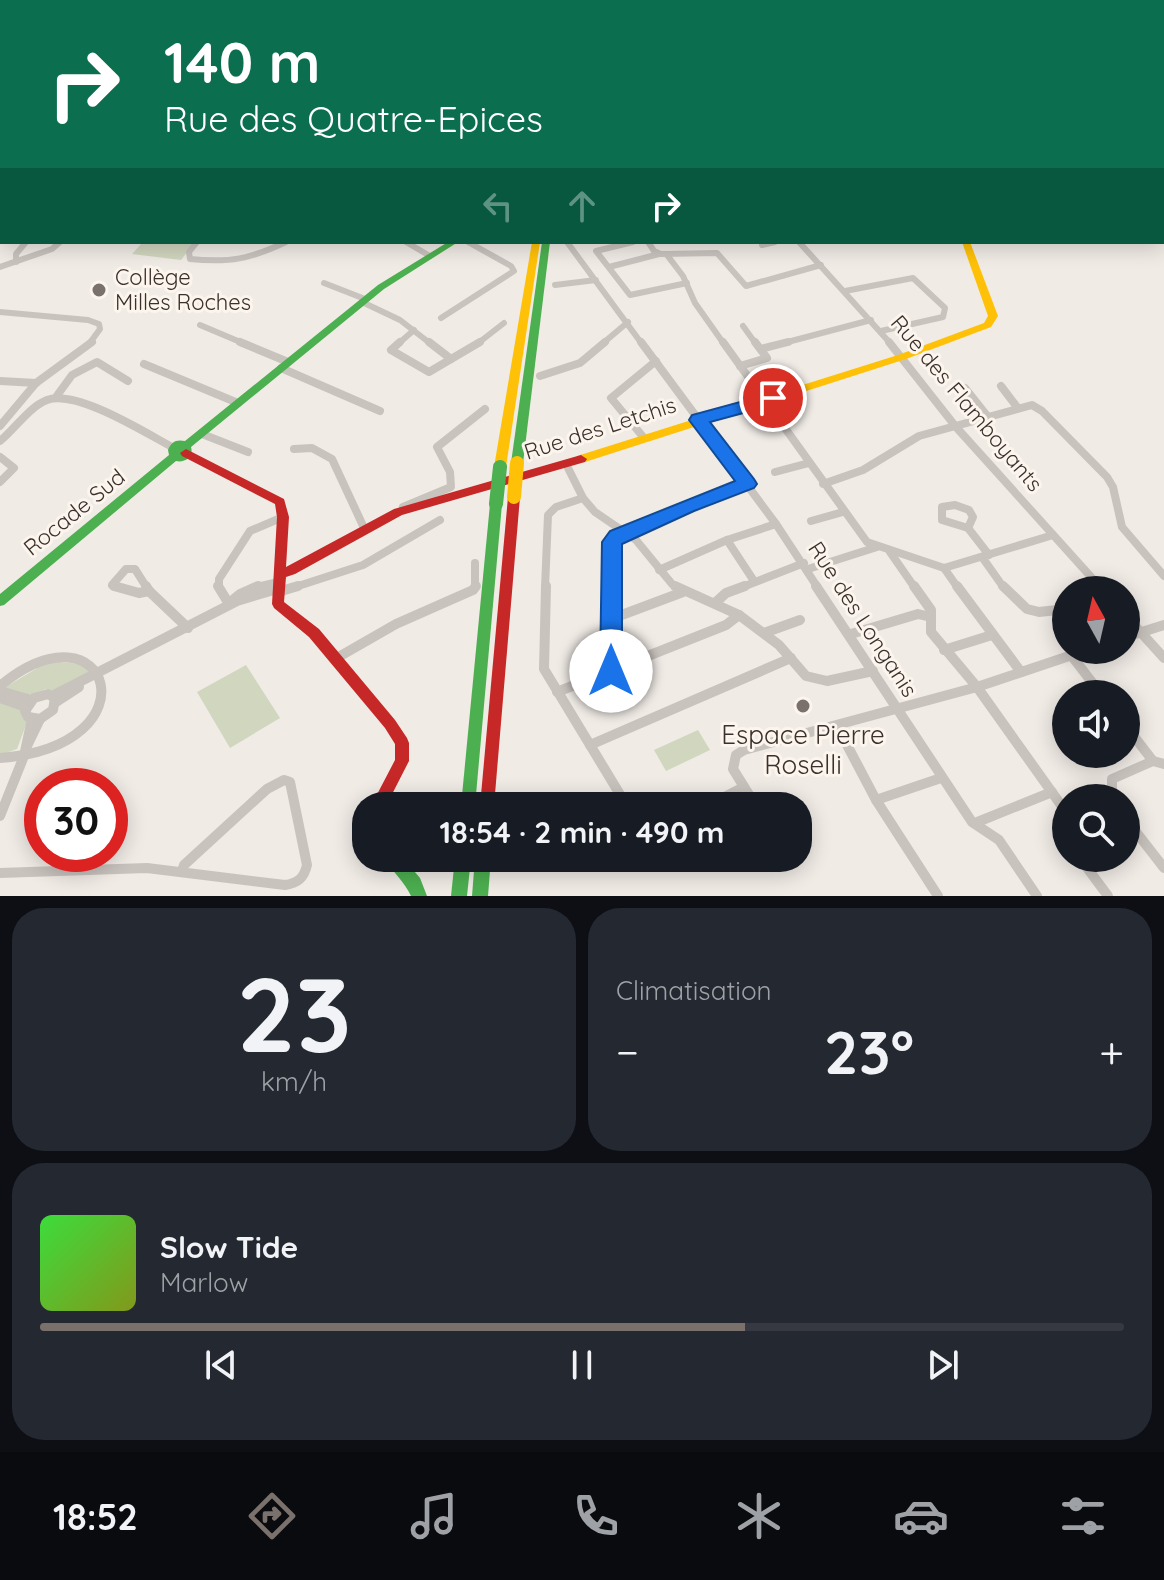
<!DOCTYPE html>
<html lang="fr">
<meta charset="utf-8">
<style>
:root{--surface:#171b24;--page:#242831;--text:#f1f3f6;--muted:#9ea1a6;--line:#363941;--accent:#7a716c}
body{margin:0;font-family:Quicksand,sans-serif;background:var(--page);color:var(--text);height:100vh;display:flex;flex-direction:column;font-size:30px;white-space:nowrap}
*{box-sizing:border-box;margin:0}
p{font-size:26px;color:var(--muted)}
.icon{flex:none;width:44px;height:44px;fill:none;stroke:currentColor;stroke-width:2;stroke-linecap:round;stroke-linejoin:round}
.map{position:relative;height:896px;overflow:hidden}
.sheet{display:flex;flex-direction:column;gap:12px;padding:12px;background:#0d0f14;flex:1}
.sheet>*{flex:none}
.top-card{position:absolute;left:0px;top:0px;width:1164px;height:244px;box-shadow:0 4px 20px #0003;background:#0b6e4f;color:#fff;overflow:hidden}
.needle{width:52px;rotate:352deg}
.controls{position:absolute;left:1052px;top:576px;display:grid;gap:16px}
.controls a{display:grid;place-items:center;width:88px;height:88px;border-radius:50%;background:var(--surface);box-shadow:0 4px 20px #0003;font-size:40px}
.speed{position:absolute;left:24px;top:768px;display:flex;gap:16px;font-size:40px;font-weight:700;text-align:center}
.speed>*{display:grid;place-content:center;width:104px;height:104px;border-radius:50%;background:var(--surface);box-shadow:0 4px 20px #0003;line-height:1}
.speed .limit{border:12px solid #d22;background:#fff;color:#111}
.pin{position:absolute;display:grid;place-items:center;width:68px;height:68px;color:#fff;margin:-34px;border:4px solid #fff;border-radius:50%;box-shadow:0 2px 8px #0007}
.me{position:absolute;width:88px;margin:-44px;rotate:0deg;stroke-linejoin:round;filter:drop-shadow(0 0 6px #0008)}
.turn{display:flex;align-items:center;gap:28px;height:168px;padding:0 32px;font-size:36px}
.turn .icon{width:104px;height:104px;stroke-width:2.5}
.turn b{display:block;font-size:56px;line-height:68px}
.lanes{display:flex;align-items:center;height:76px;padding:0 32px;background:#0003;justify-content:center;gap:40px;direction:ltr}
.lanes .off{opacity:.35}
.big{font-size:60px;font-weight:700;line-height:1.1}
.sheet .widget{flex:1;display:flex;flex-direction:column;justify-content:center;gap:12px;min-width:0;padding:0 28px;border-radius:32px;background:var(--page)}
.sheet .dial{align-items:center;gap:0}
.dial b{font-size:104px;line-height:1}
.song{display:flex;align-items:center;gap:24px}
.cover{width:96px;height:96px;border-radius:12px;background:linear-gradient(135deg,hsl(120 70% 55%),hsl(70 70% 35%))}
.played{height:8px;border-radius:4px;background:linear-gradient(90deg,var(--accent) 65%,var(--line) 65%)}
.keys{display:flex;justify-content:space-around;direction:ltr}
.heat{display:flex;justify-content:space-between;align-items:center;font-size:44px;direction:ltr}
.sheet .tiles{flex:1;display:grid;gap:12px;grid-template-columns:1fr 1fr}
.widget:last-child{grid-column:span 2}
.trip{position:absolute;left:352px;top:792px;width:460px;height:80px;border-radius:32px;background:var(--surface);box-shadow:0 4px 20px #0003;font-weight:700;line-height:80px;text-align:center}
.menu{display:flex;height:128px;justify-content:space-around;align-items:center;background:#090b0e;color:var(--muted)}
.menu .icon{width:56px;height:56px}
.menu .on{color:var(--accent)}
.menu b{font-size:36px;color:var(--text)}
.map>svg:first-child{display:block}
</style>
<div class="map">
<svg width="1164" height="896" viewBox="0 0 1164 896">
<rect width="100%" height="100%" fill="#f0ebe5"/>
<g fill="#d1d6bf">
<path d="M 143,242 L 195,242 L 181,260 L 132,254 Z"/>
<path d="M 49,661 L 81,664 L 89,672 L 56,691 L 46,689 L 27,696 L 4,688 Z"/>
<path d="M 246,665 L 280,718 L 230,748 L 197,692 Z"/>
<path d="M 0,700 L 19,707 L 27,722 L 17,749 L 0,755 Z"/>
<path d="M 698,730 L 710,750 L 666,771 L 654,750 Z"/>
</g>
<g fill="none" stroke-linecap="round" stroke-linejoin="round">
<g stroke="#c9c3be" stroke-width="5">
<path d="M 499,0 L 502,2"/>
<path d="M 857,0 L 860,2"/>
<path d="M 1101,0 L 1109,2"/>
<path d="M 1135,0 L 1153,0"/>
<path d="M 261,2 L 265,0"/>
<path d="M 976,2 L 983,0"/>
<path d="M 1037,2 L 1042,0"/>
</g>
<g stroke="#c9c3be" stroke-width="6">
<path d="M 197,242 L 189,252 L 190,259 C 230,263 250,259 286,242"/>
<path d="M 406,242 L 430,256"/>
<path d="M 567,242 L 642,344"/>
<path d="M 633,242 L 596,251 L 630,295 L 687,283"/>
<path d="M 648,242 L 654,251 L 661,254 L 717,253 L 746,286 L 821,265"/>
<path d="M 799,242 L 891,344"/>
<path d="M 762,245 L 775,242"/>
<path d="M 667,255 L 683,276 L 695,303 L 724,344"/>
<path d="M 16,262 L 16,254 L 26,242"/>
<path d="M 0,267 L 52,249 L 60,242"/>
<path d="M 609,267 L 659,254"/>
<path d="M 324,283 L 365,299"/>
<path d="M 555,285 L 596,280"/>
<path d="M 845,291 L 913,278 L 945,308 L 943,317 L 881,331"/>
<path d="M 362,302 L 400,320 L 431,344"/>
<path d="M 0,312 L 88,320 L 99,324 L 100,329 L 89,344"/>
<path d="M 441,318 L 514,271 L 511,266 L 468,242"/>
<path d="M 200,325 L 245,344"/>
<path d="M 743,326 L 756,344"/>
<path d="M 398,344 L 414,330"/>
<path d="M 477,344 L 504,323"/>
<path d="M 602,344 L 628,322"/>
<path d="M 780,344 L 871,320"/>
</g>
<g stroke="#c9c3be" stroke-width="8">
<path d="M 240,342 L 288,362"/>
<path d="M 400,342 L 391,350 L 429,372 L 480,342"/>
<path d="M 429,342 L 451,359"/>
<path d="M 641,342 L 776,524 L 818,588"/>
<path d="M 723,342 L 867,542 L 944,568 L 1053,535"/>
<path d="M 889,342 L 956,427 L 1101,588"/>
<path d="M 761,349 L 788,342"/>
<path d="M 144,364 L 238,403"/>
<path d="M 740,366 L 767,358 L 755,342"/>
<path d="M 281,368 L 380,411"/>
<path d="M 540,376 L 580,363 L 605,342"/>
<path d="M 0,381 L 36,383"/>
<path d="M 1001,386 L 1017,407"/>
<path d="M 965,388 L 988,417"/>
<path d="M 56,397 L 72,375 L 97,362 L 128,381"/>
<path d="M 0,426 L 36,383 L 92,342"/>
<path d="M 202,434 L 248,452"/>
<path d="M 644,438 L 611,398 L 656,361"/>
<path d="M 0,441 C 15,429 29,407 47,400 C 77,389 147,434 174,448"/>
<path d="M 294,449 L 312,448 L 332,459 L 365,530"/>
<path d="M 0,457 L 14,468 L 0,482"/>
<path d="M 566,464 L 583,498 L 595,512 L 636,540 L 672,584 L 680,588"/>
<path d="M 775,472 L 809,463"/>
<path d="M 823,484 L 863,470 L 919,436 L 1032,405 L 1042,411 L 1107,477 L 1113,487 L 1122,527 L 1164,576"/>
<path d="M 955,505 L 969,510 L 973,517 L 968,528 L 942,520 L 942,507 Z"/>
<path d="M 403,507 L 451,487 L 450,472 L 437,447 L 485,409"/>
<path d="M 811,521 L 843,512"/>
<path d="M 968,528 L 989,555"/>
<path d="M 727,540 L 754,581"/>
<path d="M 890,552 L 915,588"/>
<path d="M 982,557 L 1004,588"/>
<path d="M 944,568 L 958,588"/>
<path d="M 808,569 L 877,547"/>
<path d="M 659,570 L 727,540 L 776,524"/>
<path d="M 121,588 L 112,585 L 126,569 L 135,569 L 147,588"/>
<path d="M 219,588 L 219,579 L 250,531 L 283,517"/>
<path d="M 252,588 L 278,582"/>
<path d="M 292,588 L 363,565 L 440,520"/>
<path d="M 475,588 L 475,563"/>
<path d="M 545,588 L 548,515 L 556,507 L 583,498"/>
<path d="M 612,588 L 612,542 L 617,537 L 748,484"/>
<path d="M 740,588 L 804,563"/>
</g>
<g stroke="#c9c3be" stroke-width="10">
<path d="M 114,586 L 139,593 L 149,591"/>
<path d="M 146,586 L 149,591"/>
<path d="M 218,586 L 229,604"/>
<path d="M 546,586 L 544,669 L 627,806"/>
<path d="M 675,586 L 739,615 L 779,645 L 806,676 L 827,681 L 873,671"/>
<path d="M 816,586 L 972,822 L 999,840 L 1037,896"/>
<path d="M 914,586 L 931,610 L 931,632 L 977,687 L 1066,812"/>
<path d="M 957,586 L 1021,672"/>
<path d="M 1003,586 L 1027,609 L 1039,612 L 1066,609"/>
<path d="M 1099,586 L 1103,590"/>
<path d="M 149,591 L 188,628"/>
<path d="M 278,592 L 298,586"/>
<path d="M 229,603 L 240,594 L 258,586"/>
<path d="M 715,603 L 726,593 L 745,586"/>
<path d="M 1126,616 L 1164,658"/>
<path d="M 611,619 L 683,592"/>
<path d="M 764,633 L 800,620"/>
<path d="M 851,634 L 918,614 L 931,617"/>
<path d="M 1126,637 L 1164,625"/>
<path d="M 944,650 L 992,635"/>
<path d="M 1071,655 L 1101,694"/>
<path d="M 335,659 L 396,624 L 473,590 L 476,586"/>
<path d="M 611,671 L 612,586"/>
<path d="M 0,686 C 109,596 159,746 0,758"/>
<path d="M 0,691 L 31,700"/>
<path d="M 557,692 L 726,625 L 739,615"/>
<path d="M 48,694 L 55,698 L 53,710 L 40,719 L 28,717 L 25,711 L 34,698 Z"/>
<path d="M 52,696 L 237,601 L 277,589"/>
<path d="M 0,698 L 26,707"/>
<path d="M 56,702 L 79,687"/>
<path d="M 837,726 L 876,800 L 938,896"/>
<path d="M 1126,726 L 1153,761"/>
<path d="M 590,745 L 791,658"/>
<path d="M 26,748 L 40,719"/>
<path d="M 1112,798 L 1112,779 L 1153,761 L 1164,764"/>
<path d="M 876,800 L 941,778"/>
<path d="M 707,806 L 742,788"/>
<path d="M 756,806 L 733,769 L 736,755 L 744,750 L 977,687 L 1087,650"/>
<path d="M 0,816 L 24,756 L 32,719"/>
<path d="M 1126,819 L 1164,868"/>
<path d="M 975,823 L 1052,792"/>
<path d="M 1085,858 L 1085,865 L 1108,896"/>
<path d="M 0,873 L 147,868 L 285,885 C 298,883 304,878 307,865 L 290,782 L 284,780 L 267,789 L 184,865 L 182,871"/>
</g>
<g fill="#4caf50" fill-rule="evenodd">
<path d="M 83,0 L 89,0 L 87,2 L 81,2 Z"/>
<path d="M 677,0 L 683,0 L 682,2 L 676,2 Z"/>
<rect x="1162" y="89" width="2" height="5"/>
<path d="M 448,242 L 458,242 L 384,289 L 191,447 C 194,457 185,463 176,461 L 4,605 L 0,606 L 0,594 L 169,455 L 168,450 C 171,442 176,439 185,441 L 378,285 Z"/>
<path d="M 542,242 L 550,242 L 523,463 L 517,467 L 511,463 Z"/>
<path d="M 496,500 L 500,501 L 502,504 L 475,806 L 461,806 L 490,504 L 492,501 Z"/>
<path d="M 385,858 L 403,858 L 420,878 L 427,896 L 411,896 C 405,882 392,872 385,858 Z"/>
<path d="M 455,858 L 471,858 L 467,896 L 451,896 Z"/>
<path d="M 475,858 L 491,858 L 488,896 L 472,896 Z"/>
</g>
<g fill="#ffc107" fill-rule="evenodd">
<path d="M 616,0 L 622,0 L 623,2 L 617,2 Z"/>
<path d="M 657,0 L 666,0 L 667,1 L 661,2 Z"/>
<path d="M 1011,0 L 1019,0 L 1021,2 L 1013,2 Z"/>
<rect x="0" y="19" width="2" height="4"/>
<rect x="0" y="146" width="2" height="6"/>
<path d="M 532,242 L 540,242 L 506,467 L 500,471 L 494,467 Z"/>
<path d="M 962,242 L 970,242 L 998,316 L 991,327 L 906,359 L 585,462 L 577,462 L 575,459 L 577,456 L 898,355 L 984,323 L 988,316 Z"/>
</g>
<g fill="#c62828" fill-rule="evenodd">
<path d="M 132,0 L 138,0 L 136,2 L 130,2 Z"/>
<path d="M 602,0 L 609,0 L 611,2 L 604,2 Z"/>
<path d="M 637,0 L 643,0 L 642,2 L 636,2 Z"/>
<path d="M 186,449 L 284,499 L 289,517 L 286,567 L 394,509 L 581,455 L 587,459 L 585,462 L 402,515 L 295,574 L 286,577 L 284,602 L 319,629 L 395,720 L 407,738 L 409,743 L 409,761 L 386,806 L 371,806 L 395,760 L 395,744 L 385,728 L 309,637 L 274,608 L 272,604 L 277,517 L 275,504 L 182,456 L 180,453 Z"/>
<path d="M 514,493 L 518,494 L 520,497 L 494,806 L 480,806 L 508,497 L 510,494 Z"/>
</g>
<path stroke="#4caf50" stroke-width="14" d="M 496,504 L 500,467"/>
<path stroke="#ffc107" stroke-width="14" d="M 514,497 L 517,463"/>
</g>
<path fill="#1a73e8" stroke="#114b97" stroke-width="2" d="M 773,393 L 782,398 L 780,403 L 710,422 L 754,479 L 757,484 L 754,488 L 694,511 L 622,544 L 622,671 L 619,678 L 611,681 L 603,678 L 600,671 L 602,542 L 610,531 L 735,481 L 689,420 L 692,415 Z"/>
<g fill="#7a716c" stroke="#fbf5ee" stroke-width="3">
<circle cx="99" cy="290" r="8"/>
<circle cx="803" cy="706" r="8"/>
</g>
<g text-anchor="middle" dominant-baseline="central" stroke-width="6" stroke-linejoin="round" paint-order="stroke">
<g font-size="22" fill="#3b302b" stroke="#fbf5ee" text-anchor="start">
<text x="115" y="277">Collège<tspan x="115" dy="25">Milles Roches</tspan></text>
</g>
<g font-size="22" fill="#3b302b" stroke="#fbf5ee">
<text transform="translate(967 403) rotate(50)">Rue des Flamboyants</text>
<text transform="translate(600 428) rotate(-18)">Rue des Letchis</text>
<text transform="translate(74 512) rotate(-39)">Rocade Sud</text>
<text transform="translate(863 619) rotate(57)">Rue des Longanis</text>
</g>
<g font-size="26" fill="#3b302b" stroke="#fbf5ee">
<text x="803" y="734">Espace Pierre<tspan x="803" dy="30">Roselli</tspan></text>
</g>
</g>
</svg>
<div class="controls">
<a><svg class="needle" viewBox="-14 -14 28 28"><path d="M0-13l5 13h-10z" fill="#e53935"/><path d="M0 13l5-13h-10z" fill="#9ea1a6"/></svg></a>
<a><svg class="icon" aria-label="sound" viewBox="0 0 24 24"><path d="M4 9h4l5-4v14l-5-4H4zM17 9q2 3 0 6"/></svg></a>
<a><svg class="icon" aria-label="search" viewBox="0 0 24 24"><circle cx="10" cy="10" r="6"/><path d="M15 15l6 6"/></svg></a>
</div>
<div class="speed"><div class="limit">30</div></div>
<div class="pin" style="left:773px;top:398px;background:#d93025"><svg class="icon" aria-label="arrive" viewBox="0 0 24 24"><path d="M6 21V4h12l-3 4 3 4H6"/></svg></div>
<svg class="me" style="left:611px;top:671px" viewBox="-20 -20 40 40"><circle r="19" fill="#fff"/><path d="M0-13L10 11 0 6-10 11z" fill="#1a73e8"/></svg>
<div class="trip">18:54 · 2 min · 490 m</div>
<div class="top-card">
<div class="turn"><svg class="icon" aria-label="right" viewBox="0 0 24 24"><path d="M7 20v-9h11M14 6l5 5-5 5"/></svg><div><b>140 m</b>Rue des Quatre-Epices</div></div>
<div class="lanes"><svg class="icon off" aria-label="left" viewBox="0 0 24 24"><path d="M17 20v-9H6M10 6l-5 5 5 5"/></svg><svg class="icon off" aria-label="ahead" viewBox="0 0 24 24"><path d="M12 20V5M6 11l6-6 6 6"/></svg><svg class="icon" aria-label="right" viewBox="0 0 24 24"><path d="M7 20v-9h11M14 6l5 5-5 5"/></svg></div>
</div>
</div>
<section class="sheet">
<div class="tiles">
<div class="widget dial"><b>23</b><p>km/h</p></div>
<div class="widget"><p>Climatisation</p>
<div class="heat"><a>−</a><b class="big">23°</b><a>+</a></div>
</div>
<div class="widget">
<div class="song"><i class="cover"></i><div><b>Slow Tide</b><p>Marlow</p></div></div>
<div class="played"></div>
<div class="keys"><svg class="icon" aria-label="previous" viewBox="0 0 24 24"><path d="M18 5L8 12l10 7zM5 5v14"/></svg><svg class="icon" aria-label="pause" viewBox="0 0 24 24"><path d="M8 5v14M16 5v14"/></svg><svg class="icon" aria-label="next" viewBox="0 0 24 24"><path d="M6 5l10 7-10 7zM19 5v14"/></svg></div>
</div>
</div>
</section>
<nav class="menu">
<b>18:52</b>
<svg class="icon on" aria-label="directions" viewBox="0 0 24 24"><path d="M12 3l9 9-9 9-9-9zM9 14v-3h6M13 9l2 2-2 2"/></svg>
<svg class="icon" aria-label="music" viewBox="0 0 24 24"><path d="M9 18V5l10-2v13"/><circle cx="6" cy="18" r="3"/><circle cx="16" cy="16" r="3"/></svg>
<svg class="icon" aria-label="phone" viewBox="0 0 24 24"><path d="M5 4h4l2 5-3 2q2 4 5 5l2-3 5 2v4C11 20 4 13 5 4z"/></svg>
<svg class="icon" aria-label="climate" viewBox="0 0 24 24"><path d="M12 3v18M4 7l16 10M4 17L20 7"/></svg>
<svg class="icon" aria-label="car" viewBox="0 0 24 24"><path d="M5 17H2v-5l4-1 3-4h7l3 4 3 1v5h-3M9 17h6M6 11h13"/><circle cx="7" cy="17" r="2"/><circle cx="17" cy="17" r="2"/></svg>
<svg class="icon" aria-label="filters" viewBox="0 0 24 24"><path d="M4 7h16M4 17h16"/><circle cx="9" cy="7" r="2"/><circle cx="15" cy="17" r="2"/></svg>
</nav>
